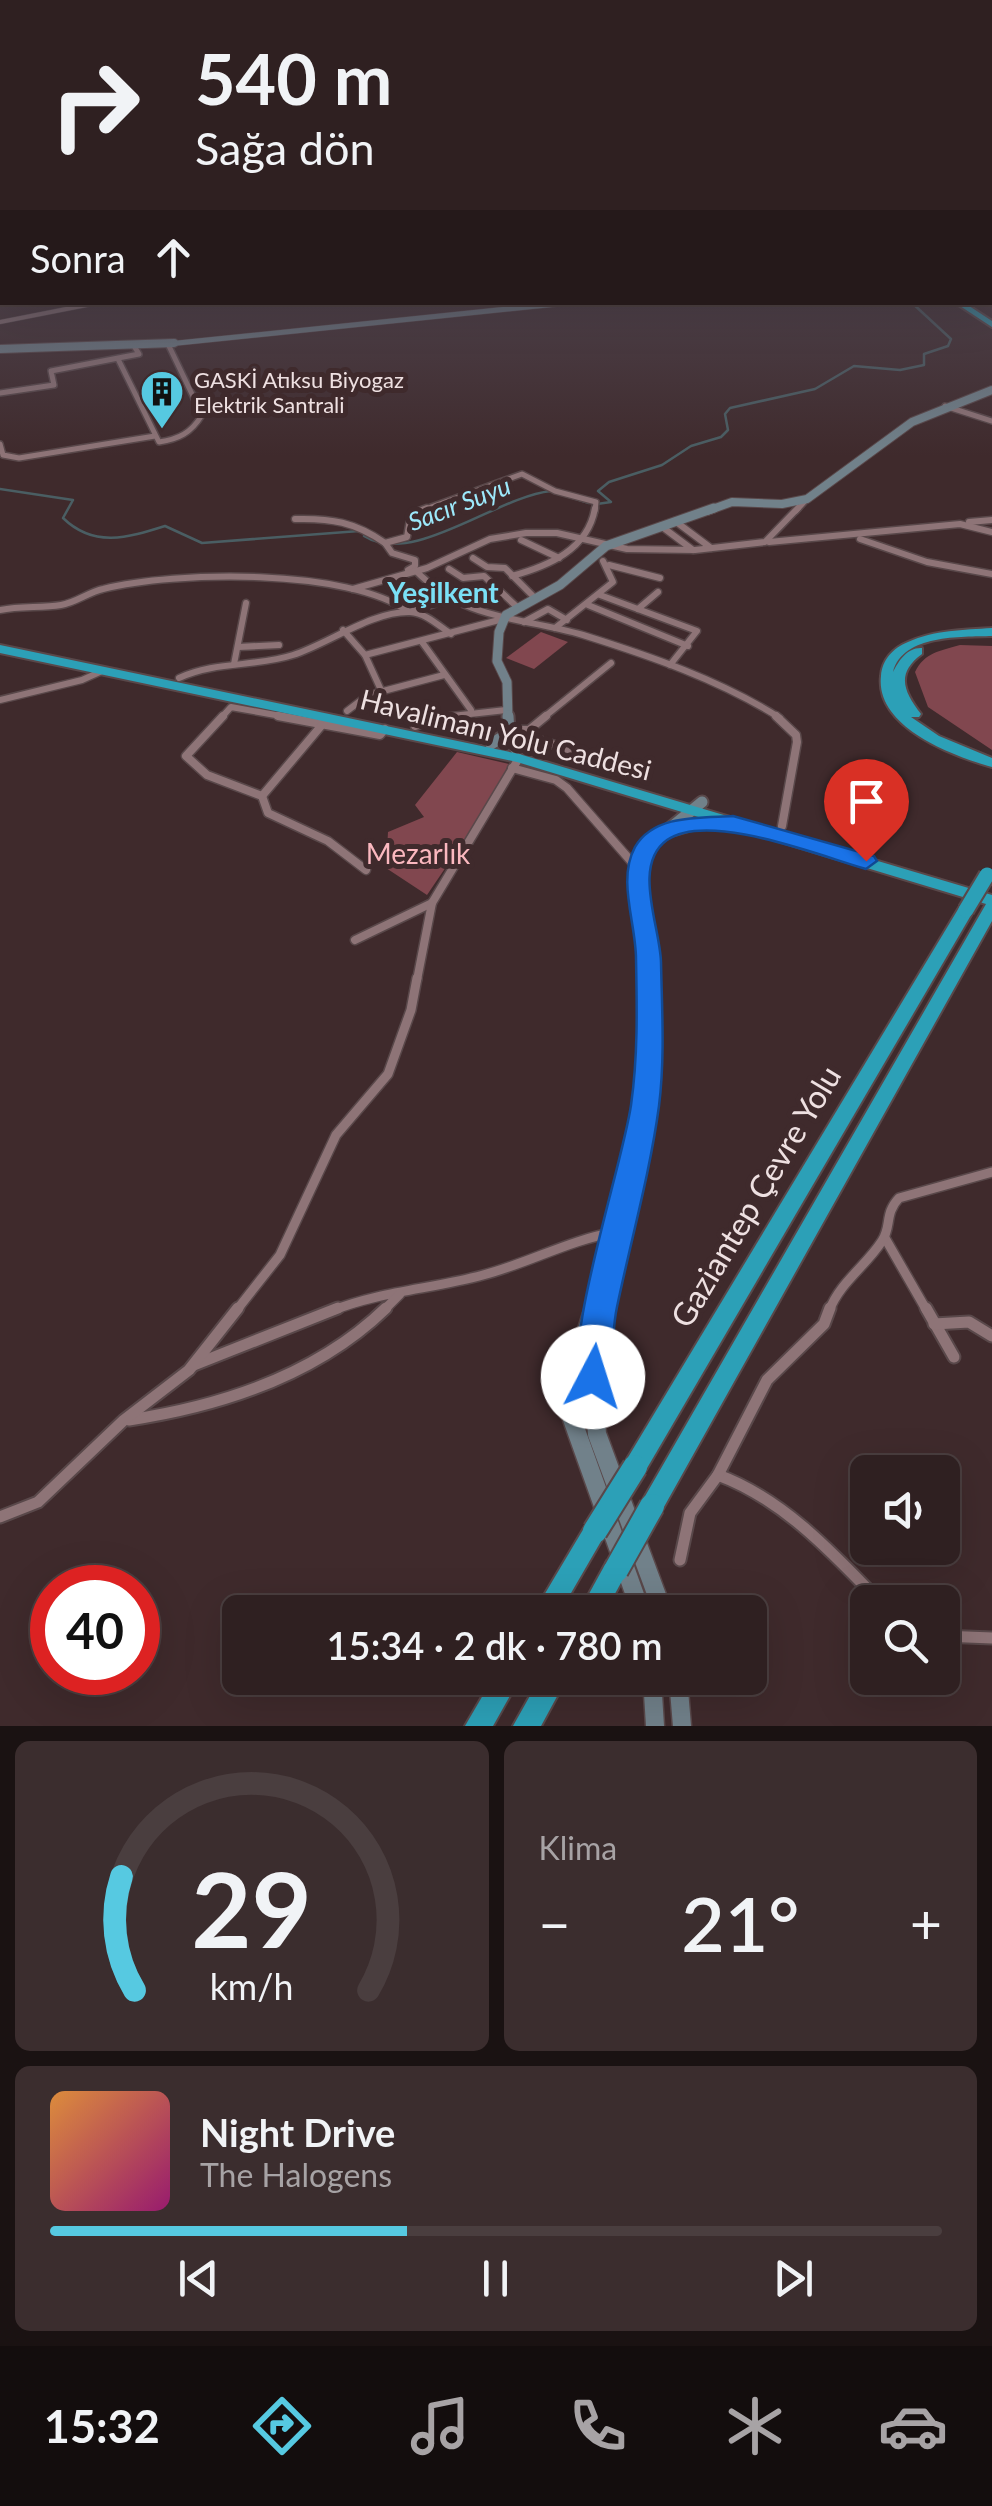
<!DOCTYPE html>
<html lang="tr">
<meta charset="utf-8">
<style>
:root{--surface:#2f2021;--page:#3b2d2e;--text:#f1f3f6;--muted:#a7a3a5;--line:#4a3e3f;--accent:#56c9e1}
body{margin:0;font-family:Lato,sans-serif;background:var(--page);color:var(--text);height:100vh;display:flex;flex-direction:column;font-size:38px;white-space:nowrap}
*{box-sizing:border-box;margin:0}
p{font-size:32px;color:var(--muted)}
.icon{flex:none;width:55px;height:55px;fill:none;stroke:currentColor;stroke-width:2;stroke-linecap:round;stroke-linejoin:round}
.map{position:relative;height:1726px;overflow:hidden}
.side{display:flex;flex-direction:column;gap:15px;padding:15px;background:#1a1212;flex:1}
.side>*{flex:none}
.banner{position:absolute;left:0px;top:0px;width:992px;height:305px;box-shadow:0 10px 40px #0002,0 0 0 2px var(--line);background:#2f2021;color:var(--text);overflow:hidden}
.fabs{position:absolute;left:850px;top:1455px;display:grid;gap:20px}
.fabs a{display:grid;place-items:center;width:110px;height:110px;border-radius:15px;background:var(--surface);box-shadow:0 10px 40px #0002,0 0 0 2px var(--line);font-size:50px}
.speed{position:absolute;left:30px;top:1565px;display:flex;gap:20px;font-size:50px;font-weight:700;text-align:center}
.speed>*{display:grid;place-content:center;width:130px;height:130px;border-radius:50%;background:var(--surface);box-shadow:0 10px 40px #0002,0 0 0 2px var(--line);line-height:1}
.speed .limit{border:15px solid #d22;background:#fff;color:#111}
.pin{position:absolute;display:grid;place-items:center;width:85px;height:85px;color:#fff;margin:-102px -42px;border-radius:50% 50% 50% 0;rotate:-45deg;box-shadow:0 0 10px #0007}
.pin .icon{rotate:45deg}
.me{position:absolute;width:110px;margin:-55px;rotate:5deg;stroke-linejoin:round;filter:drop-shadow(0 0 8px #0008)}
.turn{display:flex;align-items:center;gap:35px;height:210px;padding:0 30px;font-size:45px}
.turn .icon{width:130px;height:130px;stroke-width:2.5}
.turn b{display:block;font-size:70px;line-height:85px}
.then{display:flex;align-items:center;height:95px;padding:0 30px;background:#0003;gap:20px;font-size:38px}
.big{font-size:75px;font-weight:600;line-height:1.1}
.side .tile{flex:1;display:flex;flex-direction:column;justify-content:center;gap:15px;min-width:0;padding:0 35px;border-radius:15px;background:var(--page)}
.side .dial{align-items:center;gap:0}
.dial svg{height:260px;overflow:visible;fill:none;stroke:var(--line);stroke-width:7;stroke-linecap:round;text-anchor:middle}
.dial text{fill:var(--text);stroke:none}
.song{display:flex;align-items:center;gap:30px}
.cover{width:120px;height:120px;border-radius:15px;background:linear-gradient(135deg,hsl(30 70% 55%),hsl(320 70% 35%))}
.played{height:10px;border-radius:5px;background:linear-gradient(90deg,var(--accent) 40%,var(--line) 40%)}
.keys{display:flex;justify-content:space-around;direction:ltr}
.heat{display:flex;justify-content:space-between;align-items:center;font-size:55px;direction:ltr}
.side .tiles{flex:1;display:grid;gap:15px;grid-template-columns:1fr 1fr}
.tile:last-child{grid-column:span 2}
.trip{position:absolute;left:222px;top:1595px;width:545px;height:100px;border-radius:15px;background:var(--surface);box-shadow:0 10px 40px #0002,0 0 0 2px var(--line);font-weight:600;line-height:100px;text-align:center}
.tab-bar{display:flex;height:160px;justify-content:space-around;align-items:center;background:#130d0d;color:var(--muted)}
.tab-bar .icon{width:70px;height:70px}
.tab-bar .selected{color:var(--accent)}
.tab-bar b{font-size:45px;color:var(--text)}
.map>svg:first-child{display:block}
</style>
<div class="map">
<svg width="992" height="1726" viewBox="0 0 992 1726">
<rect width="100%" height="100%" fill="#3f2a2c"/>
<g fill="#81474f">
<path d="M 541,632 L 568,642 L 534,669 L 506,658 Z"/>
<path d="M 960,645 L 992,646 L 992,750 L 928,707 L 915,672 C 925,652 940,651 960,645 Z"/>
<path d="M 457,752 L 509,764 L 490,802 L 427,895 L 386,868 L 388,832 L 424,817 L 415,805 Z"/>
</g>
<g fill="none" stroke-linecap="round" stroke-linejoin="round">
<g stroke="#4a5e63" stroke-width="2.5">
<path d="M 0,489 L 73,500 L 63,518 C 94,548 127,538 165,526 L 202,543 L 359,531"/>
<path d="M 563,495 L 589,503"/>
<path d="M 597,504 L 611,502 L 598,491 L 609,482 L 662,465 L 691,446 L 721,437 L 728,430 L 725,414 L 730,408 L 815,389 L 854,366 L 900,370 L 924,365 L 924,354 L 948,346 L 951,339 L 911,302"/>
<path d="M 364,536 C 414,567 495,497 551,491"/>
</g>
<defs>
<path id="street-far5" d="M 0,322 L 102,302"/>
<g id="street-far4">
<path d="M 118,359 L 159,442 C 179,439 191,433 202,415 L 168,344"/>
<path d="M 0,393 L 54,385 L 51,371 L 139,354 L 134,346"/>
<path d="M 945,406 L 992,421"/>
<path d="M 0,444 L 3,455 L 19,458 L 155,436"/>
<path d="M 420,511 L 522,474 L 555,491 L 596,502 L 595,511"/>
<path d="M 796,511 L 807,499"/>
</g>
<g id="street-far3">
<path d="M 295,519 C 331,518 355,522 385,543 L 407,537 L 411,514 L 427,508"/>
<path d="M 675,521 L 711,548"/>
<path d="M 969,522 L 992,520"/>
<path d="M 661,526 L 693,550"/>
<path d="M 860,539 L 927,562 L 992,574"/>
<path d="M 521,540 L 559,558"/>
<path d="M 769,542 L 960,524 L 992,532"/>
<path d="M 385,543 L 392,553 L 415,560 L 415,566 L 408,570"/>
<path d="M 473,558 L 487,567 L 505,568 L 535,598"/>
<path d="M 609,565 L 660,578"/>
<path d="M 449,569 L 463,578 L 484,576 L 517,607"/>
<path d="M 415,570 C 466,622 518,616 583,635 C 650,656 720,680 780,718"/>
<path d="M 512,576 C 548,566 588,550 595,508"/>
<path d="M 353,589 L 427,568 L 490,539 L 526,533 L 557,533 L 627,549 L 695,550 L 765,542 L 798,508"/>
<path d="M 600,595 L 697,631 L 670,665"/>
<path d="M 588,605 L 688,646"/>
<path d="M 638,609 L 658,592"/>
<path d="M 0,610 C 21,606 40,608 61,605 C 75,603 89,592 103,589 C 175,571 349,568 409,612 L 447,600"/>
<path d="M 524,622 L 548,609 L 567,620"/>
<path d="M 555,628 L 613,582 L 603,561"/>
<path d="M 343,630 L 365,655 L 381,690"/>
<path d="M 422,642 L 471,710"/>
<path d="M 238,647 L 279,645"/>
<path d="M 365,655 L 503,619"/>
<path d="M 234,664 L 246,603"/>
<path d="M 179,678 C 215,661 256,667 293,655 C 328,644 372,611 410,612 C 426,613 439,626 451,634"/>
<path d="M 0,700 L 82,680 L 102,671"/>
<path d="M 347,711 L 368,695 L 444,675"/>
<path d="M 221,718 L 231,707 L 292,718"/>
<path d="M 434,718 L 506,710"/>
<path d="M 543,718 L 611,663"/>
</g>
<g id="street-far2">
<path d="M 223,716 L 186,756 L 207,775 L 262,796"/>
<path d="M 278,716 L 380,735 L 385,729"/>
<path d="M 776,716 L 796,735 L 797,742 L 782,826"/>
<path d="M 415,726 L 443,716"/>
<path d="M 509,730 L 529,730 L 546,716"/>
<path d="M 529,730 L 532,738 L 581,753"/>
<path d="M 512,768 L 556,780 L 567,788 L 637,868"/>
<path d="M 262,796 L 268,813 L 328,841 L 366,870"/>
<path d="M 262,796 L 321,726"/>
<path d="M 355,940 L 432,903 L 519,758"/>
<path d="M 417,980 L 432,903"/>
</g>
<g id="street-far1">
<path d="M 885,1238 L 927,1311"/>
<path d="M 236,1311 L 280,1255 L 336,1135 L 388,1074 L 411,1010 L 417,978"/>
<path d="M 331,1311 C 381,1291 432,1289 483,1275 C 529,1263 569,1240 616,1232"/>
<path d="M 383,1311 L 400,1294"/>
<path d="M 829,1311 C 840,1282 866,1266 882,1241 C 892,1226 884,1214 899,1198 L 992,1172"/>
</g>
<g id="street">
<path d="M 926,1308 L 954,1357"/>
<path d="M 934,1324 L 969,1322 L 992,1336"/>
<path d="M 194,1365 L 338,1308"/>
<path d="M 129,1420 C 222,1406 317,1375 386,1308"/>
<path d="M 718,1475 C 783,1499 833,1553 880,1602"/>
<path d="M 0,1517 L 38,1502 L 124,1420 L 189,1370 L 238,1308"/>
<path d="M 680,1560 L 690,1513 L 718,1475 L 767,1380 L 824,1324 L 830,1308"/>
<path d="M 942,1636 L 992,1638"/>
</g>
<path id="secondary-far5" d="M 104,346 L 168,344 L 576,302"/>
<g id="secondary-far4">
<path d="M 0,349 L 174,343"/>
<path d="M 707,511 L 732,502 L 782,504 L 807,499 L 912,422 L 992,390"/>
</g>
<path id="secondary-far3" d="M 508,718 L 507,682 L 497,661 L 499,632 L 506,615 L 560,585 L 606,546 L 714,508"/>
<g id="secondary-far2">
<path d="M 508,716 L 509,733 L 516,749"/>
<path d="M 491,744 L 509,733"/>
<path d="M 649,980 L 637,868 L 647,847 L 702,802"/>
</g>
<g id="secondary-far1">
<path d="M 593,1311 L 596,1301"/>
<path d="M 599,1311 L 645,1109 L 650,1059 L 649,978"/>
</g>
<g id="secondary">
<path d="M 594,1308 L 571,1379 L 572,1419 L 641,1612"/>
<path d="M 600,1308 L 593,1377 L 597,1434 L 663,1612"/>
<path d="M 652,1678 L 655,1726"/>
<path d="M 678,1678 L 682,1726"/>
</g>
<g id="highway">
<path d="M 954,302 L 963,302 L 992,321 L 992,327 Z"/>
<path d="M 992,628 L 992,636 C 961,637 903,634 893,672 C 899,660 908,647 922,648 L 922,654 C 896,673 903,691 921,714 L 919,717 L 911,717 L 939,736 L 992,758 L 992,767 C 953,756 875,727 881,676 C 882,660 893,648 908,642 C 934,630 964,630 992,628 Z"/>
<path d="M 0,645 L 519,754 L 992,895 L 992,921 L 660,1514 L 652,1518 L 644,1514 L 640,1506 L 644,1498 L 986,904 L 728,826 L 695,829 L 661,839 L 654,834 L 656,831 L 705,819 L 517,762 L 0,653 Z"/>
<path d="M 966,904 L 974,910 L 643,1475 L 635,1478 L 627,1475 L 624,1467 L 627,1459 L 960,906 Z"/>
<path d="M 595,1519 L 603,1523 L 607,1531 L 560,1612 L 534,1612 L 587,1523 Z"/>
<path d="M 616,1558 L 625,1561 L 628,1570 L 605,1612 L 579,1612 L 607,1561 Z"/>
<path d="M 493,1678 L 520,1678 L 493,1726 L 465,1726 Z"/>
<path d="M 540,1678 L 567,1678 L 541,1726 L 513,1726 Z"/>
</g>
</defs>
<use href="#street-far5" stroke="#59484a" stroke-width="5"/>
<use href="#street-far4" stroke="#59484a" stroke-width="8"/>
<use href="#street-far3" stroke="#59484a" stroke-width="9"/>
<use href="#street-far2" stroke="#59484a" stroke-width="11"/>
<use href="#street-far1" stroke="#59484a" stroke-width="12"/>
<use href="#street" stroke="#59484a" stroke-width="15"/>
<use href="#secondary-far5" stroke="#59484a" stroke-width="6"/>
<use href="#secondary-far4" stroke="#59484a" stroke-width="10"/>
<use href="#secondary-far3" stroke="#59484a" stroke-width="11"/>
<use href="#secondary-far2" stroke="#59484a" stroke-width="15"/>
<use href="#secondary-far1" stroke="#59484a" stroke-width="18"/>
<use href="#secondary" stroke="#59484a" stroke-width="21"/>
<use href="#highway" stroke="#59484a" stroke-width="4"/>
<use href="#street-far5" stroke="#8e7477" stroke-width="4"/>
<use href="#street-far4" stroke="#8e7477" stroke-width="5"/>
<use href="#street-far3" stroke="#8e7477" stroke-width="6"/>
<use href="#street-far2" stroke="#8e7477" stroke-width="8"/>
<use href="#street-far1" stroke="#8e7477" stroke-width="9"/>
<use href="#street" stroke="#8e7477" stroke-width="11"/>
<use href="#secondary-far5" stroke="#71818a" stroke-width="5"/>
<use href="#secondary-far4" stroke="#71818a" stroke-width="8"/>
<use href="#secondary-far3" stroke="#71818a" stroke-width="9"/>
<use href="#secondary-far2" stroke="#71818a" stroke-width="11"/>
<use href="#secondary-far1" stroke="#71818a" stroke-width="14"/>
<use href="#secondary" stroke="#71818a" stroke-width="18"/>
<use href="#highway" fill="#2ca0b7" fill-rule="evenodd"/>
<defs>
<path id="highway-bridge-far1" d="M 966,910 L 987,875"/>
<g id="highway-bridge">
<path d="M 595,1531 L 635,1467"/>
<path d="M 616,1570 L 652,1506"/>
</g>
</defs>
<use href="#highway-bridge-far1" stroke="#59484a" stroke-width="19" stroke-linecap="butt"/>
<use href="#highway-bridge" stroke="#59484a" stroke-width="28" stroke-linecap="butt"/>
<use href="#highway-bridge-far1" stroke="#2ca0b7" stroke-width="15"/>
<use href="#highway-bridge" stroke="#2ca0b7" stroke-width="24"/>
</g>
<linearGradient id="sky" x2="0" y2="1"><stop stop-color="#231718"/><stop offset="0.47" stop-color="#524a56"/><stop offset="1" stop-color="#524a56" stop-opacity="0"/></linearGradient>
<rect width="992" height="456" fill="url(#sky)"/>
<path fill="#1a73e8" stroke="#114b97" stroke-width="2.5" d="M 733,816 L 874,856 L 877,861 L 866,869 C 820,856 709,811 667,840 C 632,865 660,926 661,962 C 662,1010 665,1058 659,1106 C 650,1173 631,1240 617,1307 C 611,1334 615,1363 604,1389 L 593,1394 L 581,1389 C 562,1344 623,1163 631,1105 C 638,1056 637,1008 636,959 C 636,923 617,880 635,847 C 654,814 701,818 733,816 Z"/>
<defs>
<symbol id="building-pin" viewBox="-11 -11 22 30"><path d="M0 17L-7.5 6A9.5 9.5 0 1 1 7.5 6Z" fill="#56c9e1" stroke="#3f2a2c"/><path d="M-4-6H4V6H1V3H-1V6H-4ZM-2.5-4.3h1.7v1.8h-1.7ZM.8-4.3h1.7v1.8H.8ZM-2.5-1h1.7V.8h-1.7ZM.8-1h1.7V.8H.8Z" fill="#111"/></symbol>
</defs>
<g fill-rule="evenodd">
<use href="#building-pin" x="137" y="367" width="50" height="68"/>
</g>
<g text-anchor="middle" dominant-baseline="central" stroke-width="10" stroke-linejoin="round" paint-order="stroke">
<g font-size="22" fill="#eee0e1" stroke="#3f2a2c" text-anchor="start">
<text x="194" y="379">GASKİ Atıksu Biyogaz<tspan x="194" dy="25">Elektrik Santrali</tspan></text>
</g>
<g font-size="25" font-style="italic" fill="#9de9fb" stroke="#3f2a2c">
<text transform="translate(459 503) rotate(-21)">Sacır Suyu</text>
</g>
<g font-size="28" font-weight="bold" fill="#7ae0f6" stroke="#3f2a2c">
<text x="443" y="592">Yeşilkent</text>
</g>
<g font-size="28" fill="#eee0e1" stroke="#3f2a2c">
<text transform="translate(506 734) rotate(14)">Havalimanı Yolu Caddesi</text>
</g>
<g font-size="28" fill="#fbb8bf" stroke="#3f2a2c">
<text x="418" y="853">Mezarlık</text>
</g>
<g font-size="32" fill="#eee0e1" stroke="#3f2a2c">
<text transform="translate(755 1196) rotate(-59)">Gaziantep Çevre Yolu</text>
</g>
</g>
</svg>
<div class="fabs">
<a><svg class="icon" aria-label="sound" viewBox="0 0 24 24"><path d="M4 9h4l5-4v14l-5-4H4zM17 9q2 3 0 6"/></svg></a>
<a><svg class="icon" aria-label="search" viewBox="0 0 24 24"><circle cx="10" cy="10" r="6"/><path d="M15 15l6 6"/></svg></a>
</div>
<div class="speed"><div class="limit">40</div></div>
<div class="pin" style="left:866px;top:861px;background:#d93025"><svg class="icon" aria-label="arrive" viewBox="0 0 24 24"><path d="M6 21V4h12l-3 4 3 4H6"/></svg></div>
<svg class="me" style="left:593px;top:1377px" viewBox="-20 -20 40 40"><circle r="19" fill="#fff"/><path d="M0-13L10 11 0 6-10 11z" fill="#1a73e8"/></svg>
<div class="trip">15:34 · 2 dk · 780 m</div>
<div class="banner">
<div class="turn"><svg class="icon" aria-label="right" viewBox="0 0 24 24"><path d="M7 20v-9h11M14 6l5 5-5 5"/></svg><div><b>540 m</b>Sağa dön</div></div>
<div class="then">Sonra<svg class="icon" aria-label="ahead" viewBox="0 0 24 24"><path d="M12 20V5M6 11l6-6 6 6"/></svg></div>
</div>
</div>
<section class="side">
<div class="tiles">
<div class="tile dial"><svg viewBox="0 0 100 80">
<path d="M14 69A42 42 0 1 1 86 69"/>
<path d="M14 69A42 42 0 0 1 10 34" stroke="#56c9e1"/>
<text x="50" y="56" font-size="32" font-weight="700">29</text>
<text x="50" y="72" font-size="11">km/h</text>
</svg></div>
<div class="tile"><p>Klima</p>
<div class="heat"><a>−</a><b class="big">21°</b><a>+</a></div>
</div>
<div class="tile">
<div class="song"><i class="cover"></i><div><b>Night Drive</b><p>The Halogens</p></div></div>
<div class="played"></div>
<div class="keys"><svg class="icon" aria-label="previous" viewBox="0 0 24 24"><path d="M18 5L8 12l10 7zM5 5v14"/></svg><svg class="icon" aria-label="pause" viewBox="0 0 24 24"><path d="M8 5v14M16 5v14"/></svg><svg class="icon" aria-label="next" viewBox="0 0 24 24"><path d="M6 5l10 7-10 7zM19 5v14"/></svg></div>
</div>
</div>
</section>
<nav class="tab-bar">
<b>15:32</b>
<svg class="icon selected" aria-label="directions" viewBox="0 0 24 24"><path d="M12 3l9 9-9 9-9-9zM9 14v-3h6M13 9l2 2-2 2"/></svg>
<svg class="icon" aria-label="music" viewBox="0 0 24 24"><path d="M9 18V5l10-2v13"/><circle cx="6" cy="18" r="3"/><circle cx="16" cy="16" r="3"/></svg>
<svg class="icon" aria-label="phone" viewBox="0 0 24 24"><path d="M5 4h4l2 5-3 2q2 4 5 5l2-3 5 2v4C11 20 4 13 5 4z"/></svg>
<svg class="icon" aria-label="climate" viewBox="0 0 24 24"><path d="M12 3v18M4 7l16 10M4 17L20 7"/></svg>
<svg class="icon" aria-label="car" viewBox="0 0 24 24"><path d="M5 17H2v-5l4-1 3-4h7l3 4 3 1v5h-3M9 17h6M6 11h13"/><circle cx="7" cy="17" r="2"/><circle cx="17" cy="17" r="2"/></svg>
</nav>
